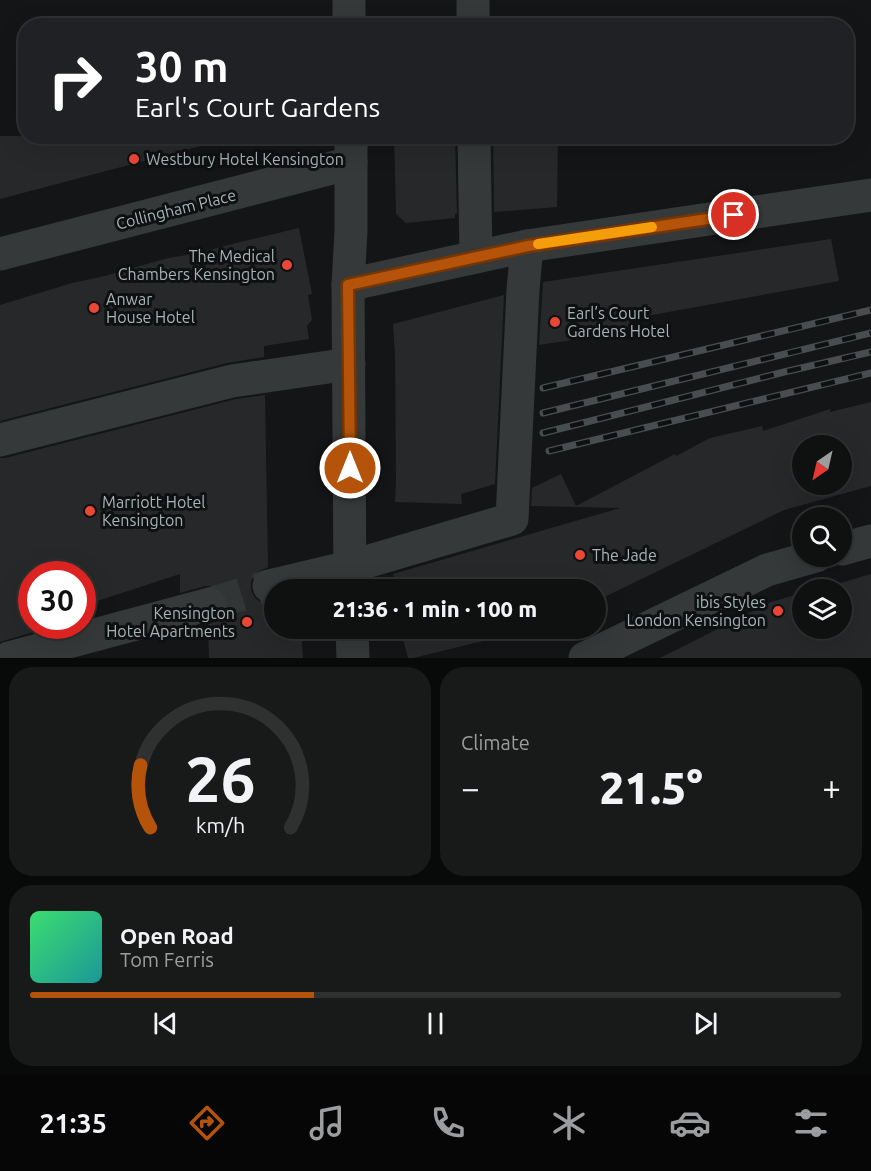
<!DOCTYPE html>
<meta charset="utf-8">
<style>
:root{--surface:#0f1010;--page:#181919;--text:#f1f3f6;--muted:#9b9d9f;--line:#2f3030;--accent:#b45309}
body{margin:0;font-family:Ubuntu,sans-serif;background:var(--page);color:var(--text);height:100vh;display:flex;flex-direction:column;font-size:22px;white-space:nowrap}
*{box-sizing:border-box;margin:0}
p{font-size:20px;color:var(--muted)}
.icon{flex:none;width:33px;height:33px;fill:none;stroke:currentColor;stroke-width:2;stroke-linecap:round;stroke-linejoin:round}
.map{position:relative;height:658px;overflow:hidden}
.sheet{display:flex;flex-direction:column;gap:9px;padding:9px;background:#080909;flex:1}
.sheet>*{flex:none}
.guide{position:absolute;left:18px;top:18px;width:836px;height:126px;border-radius:24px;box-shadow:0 6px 24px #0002,0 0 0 2px var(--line);background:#202124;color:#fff;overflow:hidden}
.needle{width:39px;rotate:214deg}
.controls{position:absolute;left:792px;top:435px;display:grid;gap:12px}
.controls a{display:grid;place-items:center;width:60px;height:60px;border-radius:50%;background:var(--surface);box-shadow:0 6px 24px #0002,0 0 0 2px var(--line);font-size:30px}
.speed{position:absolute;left:18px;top:561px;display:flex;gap:12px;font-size:30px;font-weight:700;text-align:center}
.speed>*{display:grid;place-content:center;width:78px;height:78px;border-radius:50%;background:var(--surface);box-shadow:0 6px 24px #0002,0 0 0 2px var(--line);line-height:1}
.speed .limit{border:9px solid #d22;background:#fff;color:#111}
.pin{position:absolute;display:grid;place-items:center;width:51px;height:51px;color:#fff;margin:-26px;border:3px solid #fff;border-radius:50%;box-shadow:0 2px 6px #0007}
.me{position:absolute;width:66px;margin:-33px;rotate:0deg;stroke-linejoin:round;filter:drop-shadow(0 0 4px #0008)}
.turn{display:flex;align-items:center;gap:21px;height:126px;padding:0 18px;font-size:27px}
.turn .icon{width:78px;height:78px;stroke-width:2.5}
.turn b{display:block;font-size:42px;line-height:51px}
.big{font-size:45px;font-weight:800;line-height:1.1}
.sheet .card{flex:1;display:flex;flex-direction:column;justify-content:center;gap:9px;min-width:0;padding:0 21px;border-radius:24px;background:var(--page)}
.sheet .dial{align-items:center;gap:0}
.dial svg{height:156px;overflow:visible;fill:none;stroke:var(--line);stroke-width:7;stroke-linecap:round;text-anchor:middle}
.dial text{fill:var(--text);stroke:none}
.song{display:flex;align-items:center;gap:18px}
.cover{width:72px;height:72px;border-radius:9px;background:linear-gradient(135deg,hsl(140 70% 55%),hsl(180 70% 35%))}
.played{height:6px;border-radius:3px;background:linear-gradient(90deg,var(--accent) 35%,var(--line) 35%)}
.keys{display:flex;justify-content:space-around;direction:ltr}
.heat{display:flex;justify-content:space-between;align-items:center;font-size:33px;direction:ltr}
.sheet .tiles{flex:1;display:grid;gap:9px;grid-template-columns:1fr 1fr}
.card:last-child{grid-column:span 2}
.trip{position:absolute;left:264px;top:579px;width:342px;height:60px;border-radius:30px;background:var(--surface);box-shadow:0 6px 24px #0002,0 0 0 2px var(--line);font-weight:800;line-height:60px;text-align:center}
.tabs{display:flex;height:96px;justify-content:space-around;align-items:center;background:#060606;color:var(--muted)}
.tabs .icon{width:42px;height:42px}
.tabs .selected{color:var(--accent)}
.tabs b{font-size:27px;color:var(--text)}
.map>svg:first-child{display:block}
</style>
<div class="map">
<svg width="871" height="658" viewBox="0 0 871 658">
<rect width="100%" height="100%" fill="#141516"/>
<g fill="#27282a" fill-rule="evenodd">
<path d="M 0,136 L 200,136 L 201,146 L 0,199 Z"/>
<path d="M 394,136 L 455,136 L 457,214 L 455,214 L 455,218 L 406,223 L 396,214 Z"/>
<path d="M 493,136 L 558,136 L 557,207 L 494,212 Z"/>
<path d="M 299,228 L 312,294 L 308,295 L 312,320 L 307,326 L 309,339 L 264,346 L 264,357 L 227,363 L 0,421 L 0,305 L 72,283 L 105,276 L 168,258 L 199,253 L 232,244 Z"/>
<path d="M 831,239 L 839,281 L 630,319 L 631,329 L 606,335 L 539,345 L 543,282 Z"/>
<path d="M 504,295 L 495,484 L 461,494 L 462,504 L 395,502 L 396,479 L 395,355 L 393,324 Z"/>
<path d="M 265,395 L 268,567 L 256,573 L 251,581 L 251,590 L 255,598 L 263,604 L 274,604 L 274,628 L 301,628 L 303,658 L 209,658 L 208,624 L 215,622 L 224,617 L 228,608 L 228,599 L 223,590 L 214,586 L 205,586 L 180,593 L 180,574 L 82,606 L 82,574 L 32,574 L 32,626 L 39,626 L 40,630 L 0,642 L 0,458 L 5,458 L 236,399 Z"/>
<path d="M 871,402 L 871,486 L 784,510 L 596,601 L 596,590 L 397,590 L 393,574 L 620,508 L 531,506 L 532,488 L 561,474 L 576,506 L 675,454 L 676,456 L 710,438 L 762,426 L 763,431 L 830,409 L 830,412 ZM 802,446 L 842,446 L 842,484 L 802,484 Z"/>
<path d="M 871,574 L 871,658 L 660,658 L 771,602 L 802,593 L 802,628 L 842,628 L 842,590 L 816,590 Z"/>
<path d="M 400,628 L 537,628 L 413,658 L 408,658 Z"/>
</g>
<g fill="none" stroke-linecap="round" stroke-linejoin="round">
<path stroke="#313536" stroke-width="33" stroke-dasharray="33 16" stroke-linecap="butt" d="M 210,604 L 269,586"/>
<g stroke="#35393a" stroke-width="33">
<path d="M 349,0 L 349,26"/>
<path d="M 473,2 L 473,26"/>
<path d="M 474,136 L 476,257"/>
<path d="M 0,254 L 351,163"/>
<path d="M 348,285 L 527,246 L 871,195"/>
<path d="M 0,440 L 232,381 L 349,364"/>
<path d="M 842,549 L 871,541"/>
<path d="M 269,586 L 349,567 L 512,519 L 523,290 L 527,246"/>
<path d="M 350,588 L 348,285 L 351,231 L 351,136"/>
<path d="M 352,628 L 353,658"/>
<path d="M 9,658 L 210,604"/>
<path d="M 585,658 L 767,570 L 816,556"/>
</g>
<defs>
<g id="rail">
<path d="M 543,388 L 871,310"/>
<path d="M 543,413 L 871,333"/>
<path d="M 543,433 L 784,372 L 871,352"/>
<path d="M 549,451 L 871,373"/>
</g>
</defs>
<use href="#rail" stroke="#484e4f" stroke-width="7"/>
<use href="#rail" stroke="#0f1011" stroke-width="4.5" stroke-dasharray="14" stroke-linecap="butt"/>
</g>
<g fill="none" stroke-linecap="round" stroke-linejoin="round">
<defs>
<path id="route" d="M 350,468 L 348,285 L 528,246 L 734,215"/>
</defs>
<use href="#route" stroke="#753606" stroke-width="15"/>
<use href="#route" stroke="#b45309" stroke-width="10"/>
<path stroke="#f59e0b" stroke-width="10" d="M 538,244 L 652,227"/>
</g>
<g fill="#eb4737" stroke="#0f1011" stroke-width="2">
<circle cx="134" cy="159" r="6"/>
<circle cx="287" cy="265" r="6"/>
<circle cx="94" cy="308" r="6"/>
<circle cx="555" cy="322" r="6"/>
<circle cx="90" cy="511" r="6"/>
<circle cx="580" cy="555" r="6"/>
<circle cx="778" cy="611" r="6"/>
<circle cx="247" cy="622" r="6"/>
</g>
<g text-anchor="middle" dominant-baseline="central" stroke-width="6" stroke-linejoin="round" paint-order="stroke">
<g font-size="16" fill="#a6b4b5" stroke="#0f1011" text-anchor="start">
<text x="146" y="159">Westbury Hotel Kensington</text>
<text x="275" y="256" text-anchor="end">The Medical<tspan x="275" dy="18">Chambers Kensington</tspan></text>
<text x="106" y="299">Anwar<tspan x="106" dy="18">House Hotel</tspan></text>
<text x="567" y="313">Earl’s Court<tspan x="567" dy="18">Gardens Hotel</tspan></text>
<text x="102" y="502">Marriott Hotel<tspan x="102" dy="18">Kensington</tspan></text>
<text x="592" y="555">The Jade</text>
<text x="766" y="602" text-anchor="end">ibis Styles<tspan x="766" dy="18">London Kensington</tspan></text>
<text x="235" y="613" text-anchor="end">Kensington<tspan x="235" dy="18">Hotel Apartments</tspan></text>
</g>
<g font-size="16" fill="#a6b4b5" stroke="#0f1011">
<text transform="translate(176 209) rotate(-14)">Collingham Place</text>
</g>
</g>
</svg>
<div class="controls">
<a><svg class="needle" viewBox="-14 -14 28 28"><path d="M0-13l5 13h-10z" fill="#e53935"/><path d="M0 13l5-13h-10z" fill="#9b9d9f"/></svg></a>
<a><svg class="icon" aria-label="search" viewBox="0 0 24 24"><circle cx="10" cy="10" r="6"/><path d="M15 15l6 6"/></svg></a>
<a><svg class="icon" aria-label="layers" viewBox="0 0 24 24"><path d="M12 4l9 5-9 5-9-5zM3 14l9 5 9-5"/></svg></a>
</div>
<div class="speed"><div class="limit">30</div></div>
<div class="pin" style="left:734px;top:215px;background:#d93025"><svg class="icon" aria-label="arrive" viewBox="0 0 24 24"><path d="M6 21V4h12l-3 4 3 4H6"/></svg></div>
<svg class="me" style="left:350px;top:468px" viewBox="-20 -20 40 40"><circle r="17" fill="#b45309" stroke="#fff" stroke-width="3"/><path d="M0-11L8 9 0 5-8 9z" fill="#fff"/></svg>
<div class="trip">21:36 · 1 min · 100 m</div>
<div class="guide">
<div class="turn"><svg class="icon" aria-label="right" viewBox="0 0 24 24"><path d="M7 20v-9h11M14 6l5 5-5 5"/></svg><div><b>30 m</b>Earl's Court Gardens</div></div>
</div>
</div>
<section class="sheet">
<div class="tiles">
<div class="card dial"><svg viewBox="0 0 100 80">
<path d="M14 69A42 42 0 1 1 86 69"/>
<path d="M14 69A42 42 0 0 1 9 37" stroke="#b45309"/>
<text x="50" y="56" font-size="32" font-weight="700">26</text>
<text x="50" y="72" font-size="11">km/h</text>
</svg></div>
<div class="card"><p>Climate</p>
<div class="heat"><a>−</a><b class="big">21.5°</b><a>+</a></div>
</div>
<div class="card">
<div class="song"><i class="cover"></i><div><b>Open Road</b><p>Tom Ferris</p></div></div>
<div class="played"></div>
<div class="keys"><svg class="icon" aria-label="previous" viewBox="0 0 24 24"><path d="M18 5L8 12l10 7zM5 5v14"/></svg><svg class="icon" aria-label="pause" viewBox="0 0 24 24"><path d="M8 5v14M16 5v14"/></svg><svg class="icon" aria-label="next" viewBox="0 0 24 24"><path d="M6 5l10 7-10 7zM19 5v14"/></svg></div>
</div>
</div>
</section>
<nav class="tabs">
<b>21:35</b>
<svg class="icon selected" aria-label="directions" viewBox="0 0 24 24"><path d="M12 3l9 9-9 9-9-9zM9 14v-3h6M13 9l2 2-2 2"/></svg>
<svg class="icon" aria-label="music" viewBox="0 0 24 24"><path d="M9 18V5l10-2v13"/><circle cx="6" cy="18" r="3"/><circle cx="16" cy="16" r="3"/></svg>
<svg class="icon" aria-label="phone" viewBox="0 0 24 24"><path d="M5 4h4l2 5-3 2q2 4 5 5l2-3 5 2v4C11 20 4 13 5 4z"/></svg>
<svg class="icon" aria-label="climate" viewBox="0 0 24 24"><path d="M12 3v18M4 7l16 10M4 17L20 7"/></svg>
<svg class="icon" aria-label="car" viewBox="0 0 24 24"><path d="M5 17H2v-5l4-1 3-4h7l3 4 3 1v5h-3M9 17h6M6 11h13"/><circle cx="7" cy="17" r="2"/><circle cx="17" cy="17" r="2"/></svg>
<svg class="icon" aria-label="filters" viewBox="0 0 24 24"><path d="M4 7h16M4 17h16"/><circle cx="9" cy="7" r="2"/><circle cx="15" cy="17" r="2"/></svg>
</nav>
